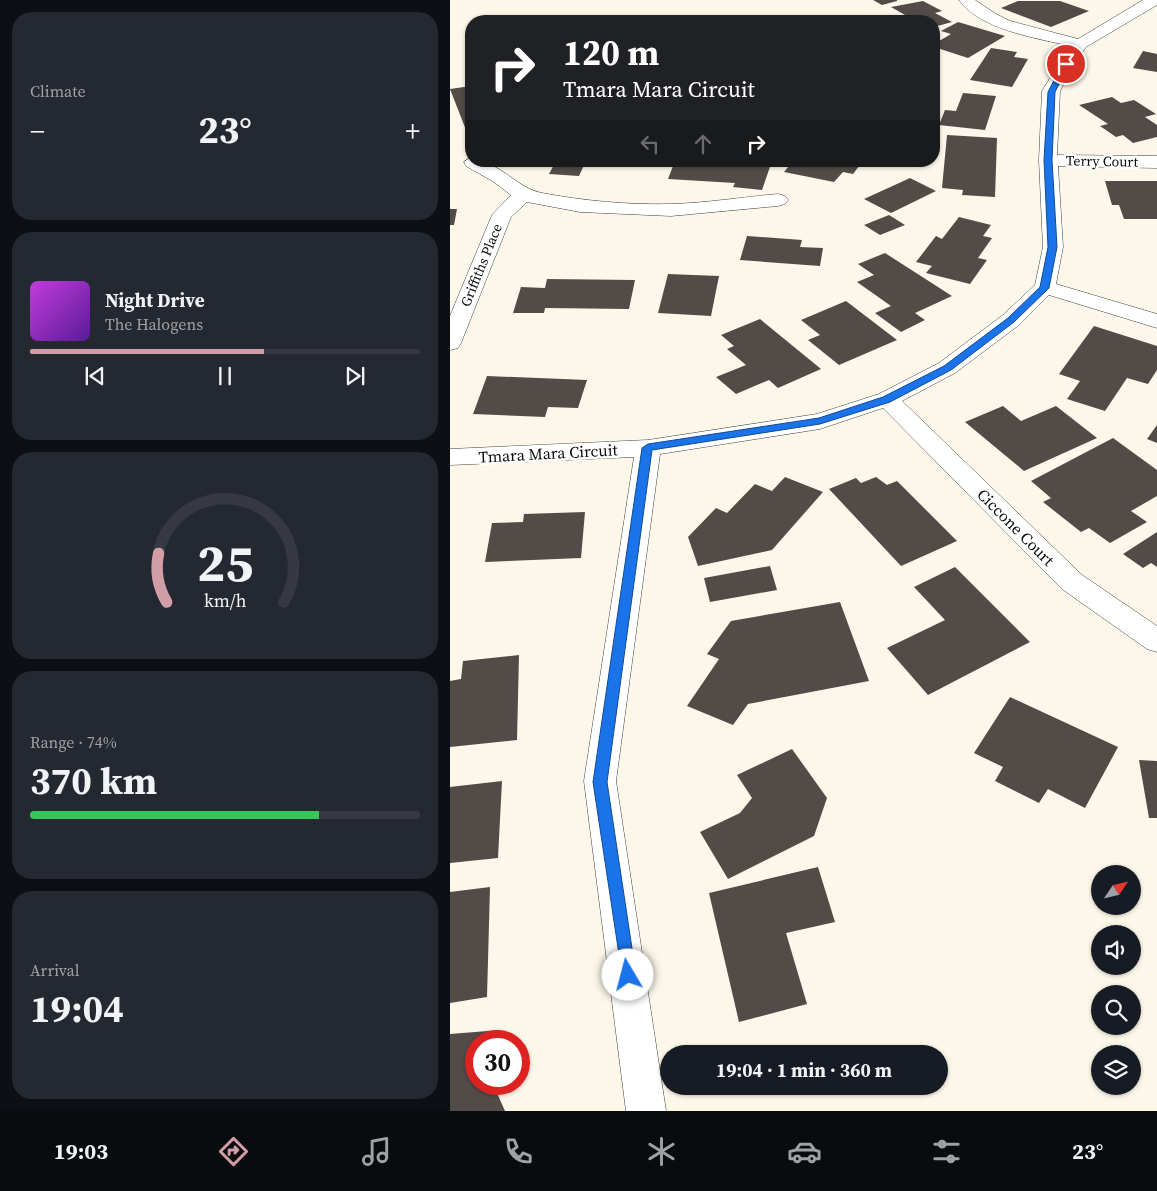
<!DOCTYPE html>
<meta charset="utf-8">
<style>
:root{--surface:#171b24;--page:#242831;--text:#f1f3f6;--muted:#9ea1a6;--line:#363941;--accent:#d19da6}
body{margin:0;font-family:"Source Serif 4",serif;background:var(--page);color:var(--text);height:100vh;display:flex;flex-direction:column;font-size:19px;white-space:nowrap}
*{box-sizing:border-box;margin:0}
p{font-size:16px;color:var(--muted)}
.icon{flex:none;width:28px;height:28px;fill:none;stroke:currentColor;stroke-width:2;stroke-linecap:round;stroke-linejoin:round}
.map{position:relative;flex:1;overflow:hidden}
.details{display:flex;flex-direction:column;gap:12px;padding:12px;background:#0d0f14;width:450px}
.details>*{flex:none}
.hud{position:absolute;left:15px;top:15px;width:475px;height:152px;border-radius:20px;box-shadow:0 1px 4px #0004;background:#202124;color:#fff;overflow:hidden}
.needle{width:32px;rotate:55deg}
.tools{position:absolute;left:641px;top:865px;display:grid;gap:10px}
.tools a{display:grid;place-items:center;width:50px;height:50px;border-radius:50%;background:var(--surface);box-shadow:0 1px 4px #0004;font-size:25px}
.speed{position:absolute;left:15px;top:1030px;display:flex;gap:10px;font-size:25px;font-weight:700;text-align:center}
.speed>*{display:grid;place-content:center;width:65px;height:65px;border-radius:50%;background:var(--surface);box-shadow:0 1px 4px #0004;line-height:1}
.speed .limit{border:8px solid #d22;background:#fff;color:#111}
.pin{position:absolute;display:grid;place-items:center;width:42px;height:42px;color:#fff;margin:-21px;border:2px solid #fff;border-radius:50%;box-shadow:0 1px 5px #0007}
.me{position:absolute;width:55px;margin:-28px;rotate:352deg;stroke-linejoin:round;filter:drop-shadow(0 0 4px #0008)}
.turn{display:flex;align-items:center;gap:18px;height:105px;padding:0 15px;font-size:22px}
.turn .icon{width:65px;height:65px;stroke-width:2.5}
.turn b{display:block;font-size:35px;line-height:42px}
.lanes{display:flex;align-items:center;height:48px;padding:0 15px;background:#0003;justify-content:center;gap:25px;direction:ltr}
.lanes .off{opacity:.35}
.big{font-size:38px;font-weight:700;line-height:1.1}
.details .card{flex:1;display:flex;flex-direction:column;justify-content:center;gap:8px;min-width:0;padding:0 18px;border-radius:20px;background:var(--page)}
.details .dial{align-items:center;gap:0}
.dial svg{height:130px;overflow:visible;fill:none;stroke:var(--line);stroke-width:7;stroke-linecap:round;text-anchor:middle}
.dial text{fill:var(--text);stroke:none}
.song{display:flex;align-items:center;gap:15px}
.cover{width:60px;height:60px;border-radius:8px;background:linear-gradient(135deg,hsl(290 70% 55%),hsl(270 70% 35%))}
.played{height:5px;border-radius:2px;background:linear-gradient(90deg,var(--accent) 60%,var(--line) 60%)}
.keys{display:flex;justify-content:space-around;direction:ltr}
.heat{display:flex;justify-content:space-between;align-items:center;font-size:28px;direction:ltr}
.charge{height:8px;border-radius:4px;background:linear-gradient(90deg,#34c759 74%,var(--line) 0)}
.trip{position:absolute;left:210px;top:1045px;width:288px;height:50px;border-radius:25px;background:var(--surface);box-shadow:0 1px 4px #0004;font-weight:700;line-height:50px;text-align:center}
.tab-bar{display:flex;height:80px;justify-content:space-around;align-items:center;background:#090b0e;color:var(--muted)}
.tab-bar .icon{width:35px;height:35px}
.tab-bar .on{color:var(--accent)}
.tab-bar b{font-size:22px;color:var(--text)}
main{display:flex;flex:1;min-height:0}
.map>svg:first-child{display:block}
</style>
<main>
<section class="details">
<div class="card"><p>Climate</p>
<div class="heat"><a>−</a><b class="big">23°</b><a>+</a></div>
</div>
<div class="card">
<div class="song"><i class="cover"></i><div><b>Night Drive</b><p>The Halogens</p></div></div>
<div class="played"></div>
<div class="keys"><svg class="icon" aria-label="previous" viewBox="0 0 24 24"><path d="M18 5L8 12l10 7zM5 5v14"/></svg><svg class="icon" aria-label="pause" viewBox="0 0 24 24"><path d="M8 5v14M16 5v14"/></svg><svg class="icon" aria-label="next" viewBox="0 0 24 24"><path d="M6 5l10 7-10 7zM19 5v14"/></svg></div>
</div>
<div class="card dial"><svg viewBox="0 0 100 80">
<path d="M14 69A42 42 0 1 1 86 69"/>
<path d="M14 69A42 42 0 0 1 9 39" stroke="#d19da6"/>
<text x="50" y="56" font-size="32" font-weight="700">25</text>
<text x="50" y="72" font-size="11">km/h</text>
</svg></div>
<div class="card"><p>Range · 74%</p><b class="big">370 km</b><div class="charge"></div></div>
<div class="card"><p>Arrival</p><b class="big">19:04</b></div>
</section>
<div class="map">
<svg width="707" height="1111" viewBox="0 0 707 1111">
<rect width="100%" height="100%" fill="#fdf7ea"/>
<g fill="#524b48">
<path d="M 423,0 L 447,0 L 447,1 L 432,5 Z"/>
<path d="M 473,1 L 492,11 L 485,13 L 502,22 L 484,27 L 484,21 L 448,21 L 442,18 L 455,15 L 441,7 Z"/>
<path d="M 568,1 L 610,1 L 639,11 L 601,27 L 551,8 Z"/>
<path d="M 508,22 L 555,36 L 518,58 L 484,47 L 484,44 L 501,34 L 491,31 Z"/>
<path d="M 541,48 L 567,52 L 564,57 L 578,59 L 562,87 L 520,80 Z"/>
<path d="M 693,51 L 707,54 L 707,72 L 683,68 Z"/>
<path d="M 21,86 L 21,130 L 16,130 L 0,89 Z"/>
<path d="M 513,93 L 546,96 L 535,130 L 489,125 L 495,110 L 506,111 Z"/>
<path d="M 662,97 L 671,103 L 684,100 L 706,114 L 695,117 L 707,125 L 707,137 L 683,143 L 673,135 L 666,137 L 650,126 L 658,124 L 629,105 Z"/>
<path d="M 497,135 L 547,138 L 545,197 L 512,195 L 513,190 L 492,188 Z"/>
<path d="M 106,161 L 136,161 L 129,176 L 99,174 Z"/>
<path d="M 225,161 L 322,161 L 312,190 L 283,187 L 285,183 L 218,179 Z"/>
<path d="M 343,161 L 413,161 L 403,174 L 393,172 L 384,182 L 334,172 Z"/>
<path d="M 460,178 L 486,191 L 441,213 L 414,199 Z"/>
<path d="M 655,181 L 707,181 L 707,219 L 674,219 L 669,205 L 662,205 Z"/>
<path d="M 0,209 L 7,209 L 4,225 L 0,225 Z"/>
<path d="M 439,215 L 455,225 L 430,235 L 414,225 Z"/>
<path d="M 509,217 L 541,225 L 533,236 L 542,238 L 528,258 L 537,260 L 520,284 L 476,273 L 482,266 L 466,262 L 486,236 L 492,239 Z"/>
<path d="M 297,236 L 352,240 L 350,247 L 373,248 L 370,266 L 290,260 Z"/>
<path d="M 435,253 L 502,296 L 465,313 L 475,320 L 451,332 L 425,313 L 441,306 L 407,282 L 424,275 L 408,264 Z"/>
<path d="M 218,274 L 269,276 L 261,316 L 208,313 Z"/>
<path d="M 97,279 L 185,280 L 179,309 L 95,308 L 94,313 L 63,313 L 71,287 L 95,288 Z"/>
<path d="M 396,301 L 447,340 L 389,365 L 358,340 L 370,335 L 351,320 Z"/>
<path d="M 310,319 L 371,369 L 328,388 L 319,380 L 286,394 L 266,377 L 296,365 L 277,349 L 284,346 L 271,335 Z"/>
<path d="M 644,326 L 707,346 L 707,370 L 698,384 L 677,378 L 655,411 L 617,399 L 630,381 L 609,374 Z"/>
<path d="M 37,376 L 137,380 L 128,408 L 98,407 L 95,417 L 23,414 Z"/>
<path d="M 553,406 L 571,421 L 606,406 L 647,438 L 574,471 L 515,422 Z"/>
<path d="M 707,425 L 707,443 L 697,439 Z"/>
<path d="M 663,438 L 707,470 L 707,496 L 681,511 L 697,522 L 660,543 L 639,528 L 631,532 L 593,502 L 601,498 L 581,481 Z"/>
<path d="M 335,477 L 373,492 L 322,550 L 248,566 L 238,537 L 266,508 L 277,513 L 305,484 L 322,491 Z"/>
<path d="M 426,477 L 437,485 L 447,481 L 507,541 L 451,566 L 379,489 L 406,478 L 411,483 Z"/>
<path d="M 135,512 L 131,558 L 35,562 L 42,523 L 73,522 L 74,514 Z"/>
<path d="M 707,532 L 707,567 L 701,563 L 693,568 L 673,554 Z"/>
<path d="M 320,566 L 327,590 L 260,602 L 254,578 Z"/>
<path d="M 505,567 L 580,642 L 478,695 L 437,648 L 495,620 L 464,587 Z"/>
<path d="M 390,602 L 419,681 L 298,704 L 283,725 L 237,706 L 269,659 L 257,654 L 281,621 Z"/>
<path d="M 69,655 L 67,740 L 0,747 L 0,681 L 11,679 L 13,661 Z"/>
<path d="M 560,697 L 668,747 L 635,808 L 598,789 L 589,803 L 545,781 L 553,767 L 524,753 Z"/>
<path d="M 342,749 L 377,798 L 364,836 L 278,879 L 250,832 L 290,813 L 302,798 L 287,775 Z"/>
<path d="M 689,760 L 707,761 L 707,818 L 699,818 Z"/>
<path d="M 52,781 L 48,858 L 0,863 L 0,787 Z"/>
<path d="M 368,867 L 385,922 L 336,933 L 357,1004 L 289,1022 L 259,893 Z"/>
<path d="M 40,887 L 37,997 L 0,1003 L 0,892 Z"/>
<path d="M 50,1030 L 48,1041 L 26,1041 L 26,1084 L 43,1084 L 55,1111 L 0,1111 L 0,1034 Z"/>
</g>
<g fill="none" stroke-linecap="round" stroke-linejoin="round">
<defs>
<g id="street">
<path d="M 509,0 L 525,0 L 546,14 L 560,21 L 628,39 L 693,0 L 707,0 L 707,5 L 636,47 L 624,64 L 610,91 L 607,155 L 707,156 L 707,168 L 608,166 L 613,247 L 606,284 L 707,314 L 707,328 L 599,295 L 569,325 L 505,373 L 452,401 L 632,575 L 707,626 L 707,652 L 697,649 L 612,589 L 433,408 L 370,429 L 210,454 L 166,781 L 216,1111 L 176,1111 L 134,781 L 184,457 L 0,465 L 0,449 L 198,440 L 367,414 L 429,394 L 489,363 L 553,315 L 585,285 L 593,247 L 589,160 L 592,91 L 620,46 C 587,38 530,30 509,0 Z"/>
<path d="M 21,157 L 21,161 C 52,161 65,188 92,193 C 134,201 179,205 221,204 C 257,203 293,197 328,194 L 335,196 L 338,200 L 335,204 L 328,206 L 221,216 L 130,212 L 77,202 L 61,217 L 11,343 L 8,348 L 0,350 L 0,316 L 42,215 L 61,195 L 44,182 L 16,166 L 14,162 Z"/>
</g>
</defs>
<use href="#street" stroke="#3e3e3e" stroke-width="1"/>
<use href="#street" fill="#fff" fill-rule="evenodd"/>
</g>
<path fill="#1a73e8" stroke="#114b97" d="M 613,63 L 619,64 L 605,92 L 602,160 L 607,247 L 599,288 L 564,322 L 501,370 L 440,402 L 370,424 L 202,450 L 157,782 L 186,975 L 184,981 L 178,983 L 173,981 L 143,782 L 192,448 L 198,444 L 369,418 L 433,397 L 494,366 L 558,318 L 590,287 L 598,247 L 594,160 L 598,92 Z"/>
<g text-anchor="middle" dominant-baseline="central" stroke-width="5" stroke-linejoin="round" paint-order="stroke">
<g font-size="14" fill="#0b0b0b" stroke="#fff">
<text transform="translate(652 161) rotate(1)">Terry Court</text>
<text transform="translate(31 265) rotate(-68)">Griffiths Place</text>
</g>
<g font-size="16" fill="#0b0b0b" stroke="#fff">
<text transform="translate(98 453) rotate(-3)">Tmara Mara Circuit</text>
<text transform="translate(566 527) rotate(45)">Ciccone Court</text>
</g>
</g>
</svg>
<div class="tools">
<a><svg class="needle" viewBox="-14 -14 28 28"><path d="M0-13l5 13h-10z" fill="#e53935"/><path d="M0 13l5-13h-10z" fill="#9ea1a6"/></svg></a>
<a><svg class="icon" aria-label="sound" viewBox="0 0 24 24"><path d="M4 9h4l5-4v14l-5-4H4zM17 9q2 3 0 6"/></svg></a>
<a><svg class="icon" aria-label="search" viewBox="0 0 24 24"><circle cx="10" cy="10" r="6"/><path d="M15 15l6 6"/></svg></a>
<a><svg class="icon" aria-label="layers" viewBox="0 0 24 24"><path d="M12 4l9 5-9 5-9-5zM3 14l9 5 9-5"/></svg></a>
</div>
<div class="speed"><div class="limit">30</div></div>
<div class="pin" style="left:616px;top:64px;background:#d93025"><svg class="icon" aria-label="arrive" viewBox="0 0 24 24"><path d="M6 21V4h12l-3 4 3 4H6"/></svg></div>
<svg class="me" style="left:178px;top:975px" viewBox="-20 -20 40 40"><circle r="19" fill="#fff"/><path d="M0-13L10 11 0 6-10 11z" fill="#1a73e8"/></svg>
<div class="trip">19:04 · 1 min · 360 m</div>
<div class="hud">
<div class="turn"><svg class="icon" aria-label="right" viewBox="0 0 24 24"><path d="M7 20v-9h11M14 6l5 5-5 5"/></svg><div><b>120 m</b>Tmara Mara Circuit</div></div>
<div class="lanes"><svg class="icon off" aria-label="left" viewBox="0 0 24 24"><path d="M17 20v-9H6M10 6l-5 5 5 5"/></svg><svg class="icon off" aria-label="ahead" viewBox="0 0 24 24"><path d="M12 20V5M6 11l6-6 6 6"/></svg><svg class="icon" aria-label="right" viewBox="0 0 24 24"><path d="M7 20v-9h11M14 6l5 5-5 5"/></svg></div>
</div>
</div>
</main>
<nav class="tab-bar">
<b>19:03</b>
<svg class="icon on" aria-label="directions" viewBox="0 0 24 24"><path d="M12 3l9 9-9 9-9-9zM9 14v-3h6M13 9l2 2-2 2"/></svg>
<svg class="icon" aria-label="music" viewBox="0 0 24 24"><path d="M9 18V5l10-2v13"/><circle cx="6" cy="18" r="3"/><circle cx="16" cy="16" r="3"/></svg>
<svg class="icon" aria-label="phone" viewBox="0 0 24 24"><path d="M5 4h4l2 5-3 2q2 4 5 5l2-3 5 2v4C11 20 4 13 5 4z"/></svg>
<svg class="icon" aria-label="climate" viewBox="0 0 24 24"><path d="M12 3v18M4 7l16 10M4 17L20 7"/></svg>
<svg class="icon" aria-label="car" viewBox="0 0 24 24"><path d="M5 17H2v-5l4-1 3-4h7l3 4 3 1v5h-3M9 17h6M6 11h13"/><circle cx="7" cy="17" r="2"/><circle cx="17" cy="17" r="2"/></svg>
<svg class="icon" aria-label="filters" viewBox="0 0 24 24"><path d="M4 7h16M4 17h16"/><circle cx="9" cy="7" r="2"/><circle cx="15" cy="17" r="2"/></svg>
<b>23°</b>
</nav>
